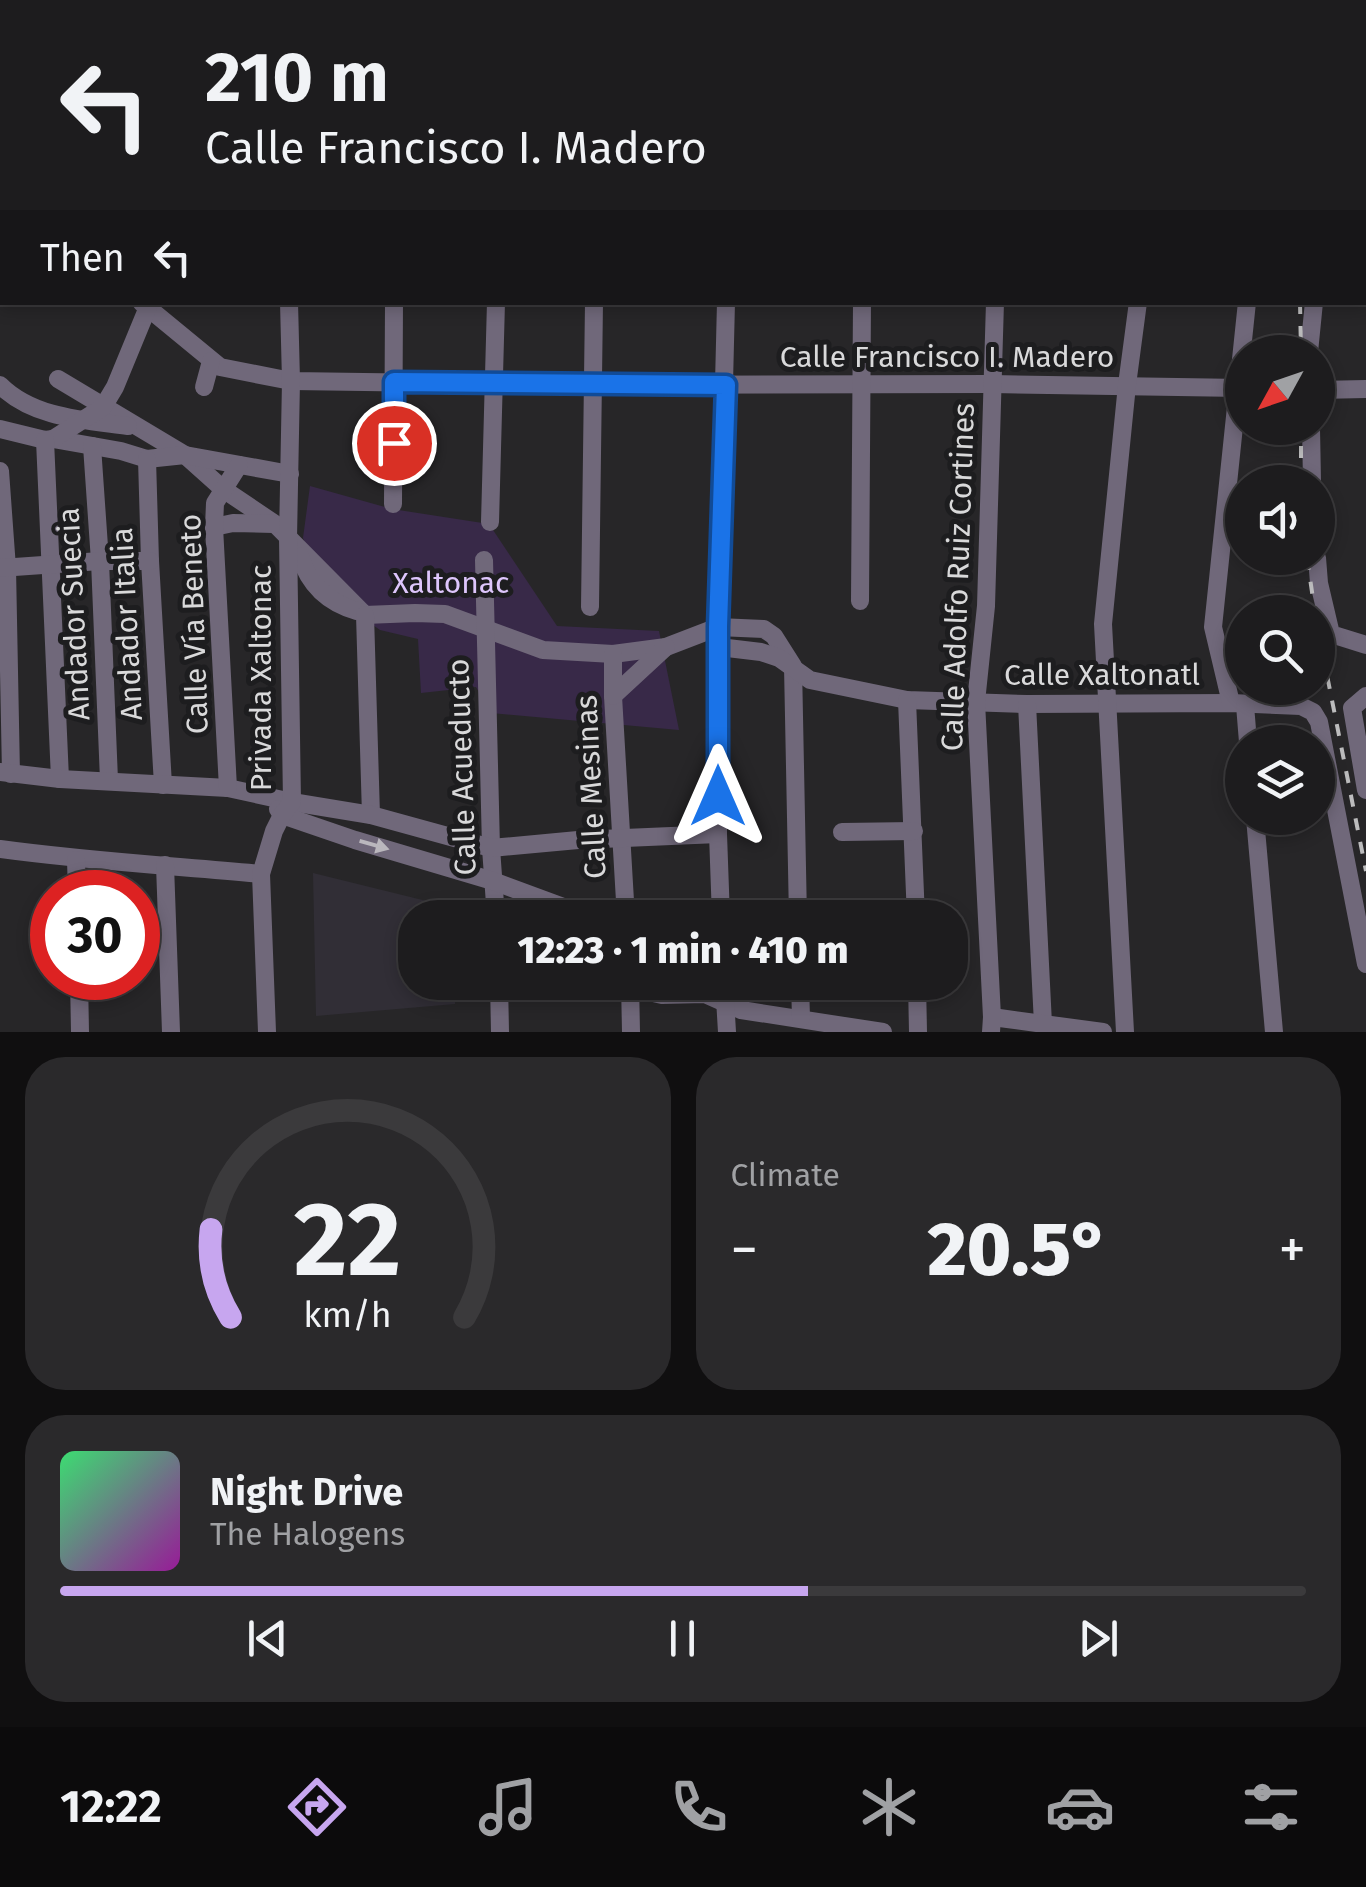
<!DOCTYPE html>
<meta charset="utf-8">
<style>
:root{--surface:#1d1c1e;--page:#2a292b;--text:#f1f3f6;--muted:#a0a1a4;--line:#3b3a3c;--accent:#c7a6ef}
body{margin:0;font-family:"Fira Sans",sans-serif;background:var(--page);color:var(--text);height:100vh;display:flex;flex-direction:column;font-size:38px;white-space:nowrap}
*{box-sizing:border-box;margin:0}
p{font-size:32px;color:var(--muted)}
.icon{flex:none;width:55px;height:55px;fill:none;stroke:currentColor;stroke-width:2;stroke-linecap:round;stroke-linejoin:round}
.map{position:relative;height:1032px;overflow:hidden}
.drawer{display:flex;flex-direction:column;gap:25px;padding:25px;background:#100f10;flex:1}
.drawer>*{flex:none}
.guide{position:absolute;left:0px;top:0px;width:1368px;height:305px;box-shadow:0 5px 15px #0003,0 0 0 2px var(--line);background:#1d1c1e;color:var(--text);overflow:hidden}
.needle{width:65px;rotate:230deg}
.tools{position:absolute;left:1225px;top:335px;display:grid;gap:20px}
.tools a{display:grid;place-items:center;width:110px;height:110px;border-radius:50%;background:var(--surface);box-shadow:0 5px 15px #0003,0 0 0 2px var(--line);font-size:50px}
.speed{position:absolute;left:30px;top:870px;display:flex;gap:20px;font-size:50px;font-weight:700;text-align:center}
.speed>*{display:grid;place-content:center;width:130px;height:130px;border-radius:50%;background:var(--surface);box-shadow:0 5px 15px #0003,0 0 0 2px var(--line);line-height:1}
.speed .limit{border:15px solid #d22;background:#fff;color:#111}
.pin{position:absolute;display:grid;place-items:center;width:85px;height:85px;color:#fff;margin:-42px;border:5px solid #fff;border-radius:50%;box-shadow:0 2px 10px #0007}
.me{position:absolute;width:110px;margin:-55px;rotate:0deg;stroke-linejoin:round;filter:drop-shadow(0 0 8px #0008)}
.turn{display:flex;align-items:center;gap:35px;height:210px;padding:0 40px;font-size:45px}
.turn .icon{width:130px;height:130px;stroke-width:2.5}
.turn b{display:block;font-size:70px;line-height:85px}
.then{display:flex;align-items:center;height:95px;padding:0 40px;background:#0003;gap:20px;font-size:38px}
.big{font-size:75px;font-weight:800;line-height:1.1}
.drawer .widget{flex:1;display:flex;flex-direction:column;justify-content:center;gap:15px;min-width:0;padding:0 35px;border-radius:40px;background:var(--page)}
.drawer .dial{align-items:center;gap:0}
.dial svg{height:260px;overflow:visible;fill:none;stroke:var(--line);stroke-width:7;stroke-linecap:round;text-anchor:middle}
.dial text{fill:var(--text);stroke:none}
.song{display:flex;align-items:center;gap:30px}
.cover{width:120px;height:120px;border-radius:15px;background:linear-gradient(135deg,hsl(140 70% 55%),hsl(300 70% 35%))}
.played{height:10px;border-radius:5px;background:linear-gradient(90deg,var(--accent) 60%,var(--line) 60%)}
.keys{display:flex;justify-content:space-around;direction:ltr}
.heat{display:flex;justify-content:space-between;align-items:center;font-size:55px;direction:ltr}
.drawer .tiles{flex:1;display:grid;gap:25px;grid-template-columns:1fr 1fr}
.widget:last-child{grid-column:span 2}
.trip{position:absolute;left:398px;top:900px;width:570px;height:100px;border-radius:40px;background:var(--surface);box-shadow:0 5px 15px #0003,0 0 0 2px var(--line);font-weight:800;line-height:100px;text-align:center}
.menu{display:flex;height:160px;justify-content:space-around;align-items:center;background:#0c0b0c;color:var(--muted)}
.menu .icon{width:70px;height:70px}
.menu .current{color:var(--accent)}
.menu b{font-size:45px;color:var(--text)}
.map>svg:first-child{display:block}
</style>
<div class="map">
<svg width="1366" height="1032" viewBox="0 0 1366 1032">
<rect width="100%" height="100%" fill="#272628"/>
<path fill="#312e36" d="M 313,873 L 459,909 L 458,917 L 415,918 L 415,982 L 456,983 L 455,1004 L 316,1016 Z"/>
<path fill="#382948" d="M 310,486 L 392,509 L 489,524 L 557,626 L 659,631 L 679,730 L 491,713 L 476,687 L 421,693 L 418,639 L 380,630 L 325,591 L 303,538 Z"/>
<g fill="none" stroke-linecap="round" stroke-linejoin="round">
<g stroke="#70687a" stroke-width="18">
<path d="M 498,0 L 498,2"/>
<path d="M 957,0 L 960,2"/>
<path d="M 292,2 L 292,0"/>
<path d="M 394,2 L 394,0"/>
<path d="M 596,2 L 596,0"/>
<path d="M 728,2 L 728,0"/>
<path d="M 867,2 L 867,0"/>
<path d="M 1006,2 L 1006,0"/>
<path d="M 1104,2 L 1104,0"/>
<path d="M 0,14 L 2,14"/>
<path d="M 1365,60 L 1366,58"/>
<path d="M 0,120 L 2,122"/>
<path d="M 1365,184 L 1366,184"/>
<path d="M 141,302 L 220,367 L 291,381 L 594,385 L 992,384 L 1242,388"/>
<path d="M 1309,352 L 1314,302"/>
<path d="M 58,379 L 185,455 L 223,489 L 275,524 L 365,615 L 415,613 L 445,614 L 543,650 L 613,654 L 666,647 L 718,627 L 764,629 L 774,636 L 793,666 L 798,918"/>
<path d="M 0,385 C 33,418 84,420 128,426"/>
<path d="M 204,387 L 211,361"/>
<path d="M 1318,390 L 1366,389"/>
<path d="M 1311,428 L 1312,482"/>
<path d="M 0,429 L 45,440 L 53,439 L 121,451 L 147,459 L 185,455 L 290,474"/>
<path d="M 53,439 L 103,407 L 115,387 L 148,307"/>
<path d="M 45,440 L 60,779"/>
<path d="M 92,446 L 100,561 L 109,780"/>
<path d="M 147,459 L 150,561 L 163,785"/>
<path d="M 0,471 L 7,568 L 11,774"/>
<path d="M 393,504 L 394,302"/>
<path d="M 490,522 L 496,302"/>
<path d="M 214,527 L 233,523 L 274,524"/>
<path d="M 300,556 C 309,585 329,603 357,611"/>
<path d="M 1317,558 L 1319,583 L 1331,634 L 1366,645"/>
<path d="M 484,560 L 491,848 L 496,918"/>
<path d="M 0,568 L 100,561 L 150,561"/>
<path d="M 860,601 L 862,302"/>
<path d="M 590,607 L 594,302"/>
<path d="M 365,615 L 371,815"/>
<path d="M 719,647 L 761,652 L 779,658 L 810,680 L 907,700 L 1027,704 L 1231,703 L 1301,706 L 1313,712 L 1319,722 L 1366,964"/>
<path d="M 613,654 L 613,696 L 626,918"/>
<path d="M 613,696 L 666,647"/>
<path d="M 1366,696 L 1352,708 L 1366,790"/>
<path d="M 907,700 L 916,918"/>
<path d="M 1231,703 L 1213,627 L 1247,302"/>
<path d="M 1027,704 L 1043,1024"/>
<path d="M 1245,705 L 1248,742"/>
<path d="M 0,772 L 60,779 L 228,788 L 292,802 L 371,815 L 491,848 L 578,840 L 718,834"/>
<path d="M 228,788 L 214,527 L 215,503 L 239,465"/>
<path d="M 278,809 L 282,815 L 355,840 L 493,881 L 593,918"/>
<path d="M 1255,818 L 1274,1032"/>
<path d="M 842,832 L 914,831"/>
<path d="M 0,849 C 87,861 174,866 261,874"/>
<path d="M 76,860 L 77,892"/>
<path d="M 165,865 L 171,1032"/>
<path d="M 721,918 L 718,834 L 718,627 L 726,302"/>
<path d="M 79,978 L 80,1032"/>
<path d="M 499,982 L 500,1032"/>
<path d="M 630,982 L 631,1032"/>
<path d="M 637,982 L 649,992 L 662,995 L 705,994 L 741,1010 L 883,1032"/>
<path d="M 724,982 L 727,1032"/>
<path d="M 800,982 L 801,1018"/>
<path d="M 917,982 L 918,1032"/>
<path d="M 992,1017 L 1103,1032"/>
<path d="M 267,1032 L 261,874 L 274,831 L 282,815 L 292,802 L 288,538 L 291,381 L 289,302"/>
<path d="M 991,1032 L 992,1017 L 976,702 L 986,606 L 995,302"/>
<path d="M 1125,1032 L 1103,624 L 1127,385 L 1138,302"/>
</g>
<g stroke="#bcbcbd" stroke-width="4" stroke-dasharray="12 12" stroke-linecap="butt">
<path d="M 1364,2 L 1365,0"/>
<path d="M 1300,302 L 1301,352"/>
<path d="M 1301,482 L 1301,428"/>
<path d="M 1307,558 L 1315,612"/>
<path d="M 1318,630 L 1366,871"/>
</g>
</g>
<defs><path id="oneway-solid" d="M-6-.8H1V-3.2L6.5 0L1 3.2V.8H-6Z" transform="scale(2.5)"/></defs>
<use fill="#bab7bd" href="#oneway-solid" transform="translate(374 845) rotate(16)"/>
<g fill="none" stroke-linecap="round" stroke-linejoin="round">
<defs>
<path id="route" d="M 394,443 L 394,382 L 726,385 L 718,627 L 718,796"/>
</defs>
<use href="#route" stroke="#114b97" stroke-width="25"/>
<use href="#route" stroke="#1a73e8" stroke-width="18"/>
</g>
<g text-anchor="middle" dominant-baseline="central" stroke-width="10" stroke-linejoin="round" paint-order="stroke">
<g font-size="30" fill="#d9d9da" stroke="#1d1d1f">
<text x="947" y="357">Calle Francisco I. Madero</text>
<text transform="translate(958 577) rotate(-88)">Calle Adolfo Ruiz Cortines</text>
<text transform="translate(74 614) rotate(-93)">Andador Suecia</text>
<text transform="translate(127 624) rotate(-93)">Andador Italia</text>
<text transform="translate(194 624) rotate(-92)">Calle Vía Beneto</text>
<text x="1102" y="675">Calle Xaltonatl</text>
<text transform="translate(261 678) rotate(-90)">Privada Xaltonac</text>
<text transform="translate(462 767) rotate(-92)">Calle Acueducto</text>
<text transform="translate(591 787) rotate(-93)">Calle Mesinas</text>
</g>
<g font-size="30" fill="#dec6fc" stroke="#1d1d1f">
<text x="451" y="583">Xaltonac</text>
</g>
</g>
</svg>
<div class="tools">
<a><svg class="needle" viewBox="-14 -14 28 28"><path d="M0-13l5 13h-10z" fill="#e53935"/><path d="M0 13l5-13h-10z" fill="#a0a1a4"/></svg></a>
<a><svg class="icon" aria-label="sound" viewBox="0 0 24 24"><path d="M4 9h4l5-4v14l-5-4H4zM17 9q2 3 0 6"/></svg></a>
<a><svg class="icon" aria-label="search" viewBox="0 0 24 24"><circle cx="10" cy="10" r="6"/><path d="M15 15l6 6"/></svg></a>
<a><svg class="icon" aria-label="layers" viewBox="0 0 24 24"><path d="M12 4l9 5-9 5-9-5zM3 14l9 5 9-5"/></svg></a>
</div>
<div class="speed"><div class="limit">30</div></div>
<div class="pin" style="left:394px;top:443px;background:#d93025"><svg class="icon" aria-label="arrive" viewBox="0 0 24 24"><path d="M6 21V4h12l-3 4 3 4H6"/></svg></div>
<svg class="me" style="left:718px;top:796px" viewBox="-20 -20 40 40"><path d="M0-17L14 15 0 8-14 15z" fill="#1a73e8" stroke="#fff" stroke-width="4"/></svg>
<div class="trip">12:23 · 1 min · 410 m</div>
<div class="guide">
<div class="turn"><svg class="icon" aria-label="left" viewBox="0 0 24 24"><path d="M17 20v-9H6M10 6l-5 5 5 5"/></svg><div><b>210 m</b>Calle Francisco I. Madero</div></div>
<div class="then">Then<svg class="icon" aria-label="left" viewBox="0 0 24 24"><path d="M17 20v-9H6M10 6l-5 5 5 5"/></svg></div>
</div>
</div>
<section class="drawer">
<div class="tiles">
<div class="widget dial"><svg viewBox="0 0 100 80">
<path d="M14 69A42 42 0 1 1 86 69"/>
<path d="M14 69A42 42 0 0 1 8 42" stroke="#c7a6ef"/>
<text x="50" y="56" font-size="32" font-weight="700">22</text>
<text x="50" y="72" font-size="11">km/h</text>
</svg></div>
<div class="widget"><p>Climate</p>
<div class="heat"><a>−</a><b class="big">20.5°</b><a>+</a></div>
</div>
<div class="widget">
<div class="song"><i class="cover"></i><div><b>Night Drive</b><p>The Halogens</p></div></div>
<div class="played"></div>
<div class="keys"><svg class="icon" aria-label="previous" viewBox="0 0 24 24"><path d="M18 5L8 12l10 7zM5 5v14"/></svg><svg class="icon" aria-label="pause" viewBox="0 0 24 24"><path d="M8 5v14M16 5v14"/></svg><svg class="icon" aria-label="next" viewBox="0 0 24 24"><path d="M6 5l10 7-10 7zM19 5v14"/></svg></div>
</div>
</div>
</section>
<nav class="menu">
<b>12:22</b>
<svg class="icon current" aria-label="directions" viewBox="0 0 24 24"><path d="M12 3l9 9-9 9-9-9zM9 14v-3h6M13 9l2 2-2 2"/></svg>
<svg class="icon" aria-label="music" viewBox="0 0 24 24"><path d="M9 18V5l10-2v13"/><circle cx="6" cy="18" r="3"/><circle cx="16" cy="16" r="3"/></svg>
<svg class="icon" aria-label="phone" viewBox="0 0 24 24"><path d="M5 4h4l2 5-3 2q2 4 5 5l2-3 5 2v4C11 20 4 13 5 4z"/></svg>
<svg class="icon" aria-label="climate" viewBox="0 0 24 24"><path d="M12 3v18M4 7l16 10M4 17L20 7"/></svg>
<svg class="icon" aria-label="car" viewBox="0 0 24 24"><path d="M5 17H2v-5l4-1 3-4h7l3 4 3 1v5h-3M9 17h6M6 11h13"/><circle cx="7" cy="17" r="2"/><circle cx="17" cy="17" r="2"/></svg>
<svg class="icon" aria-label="filters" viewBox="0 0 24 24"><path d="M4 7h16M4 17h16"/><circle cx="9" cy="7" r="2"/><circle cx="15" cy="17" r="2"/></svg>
</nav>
